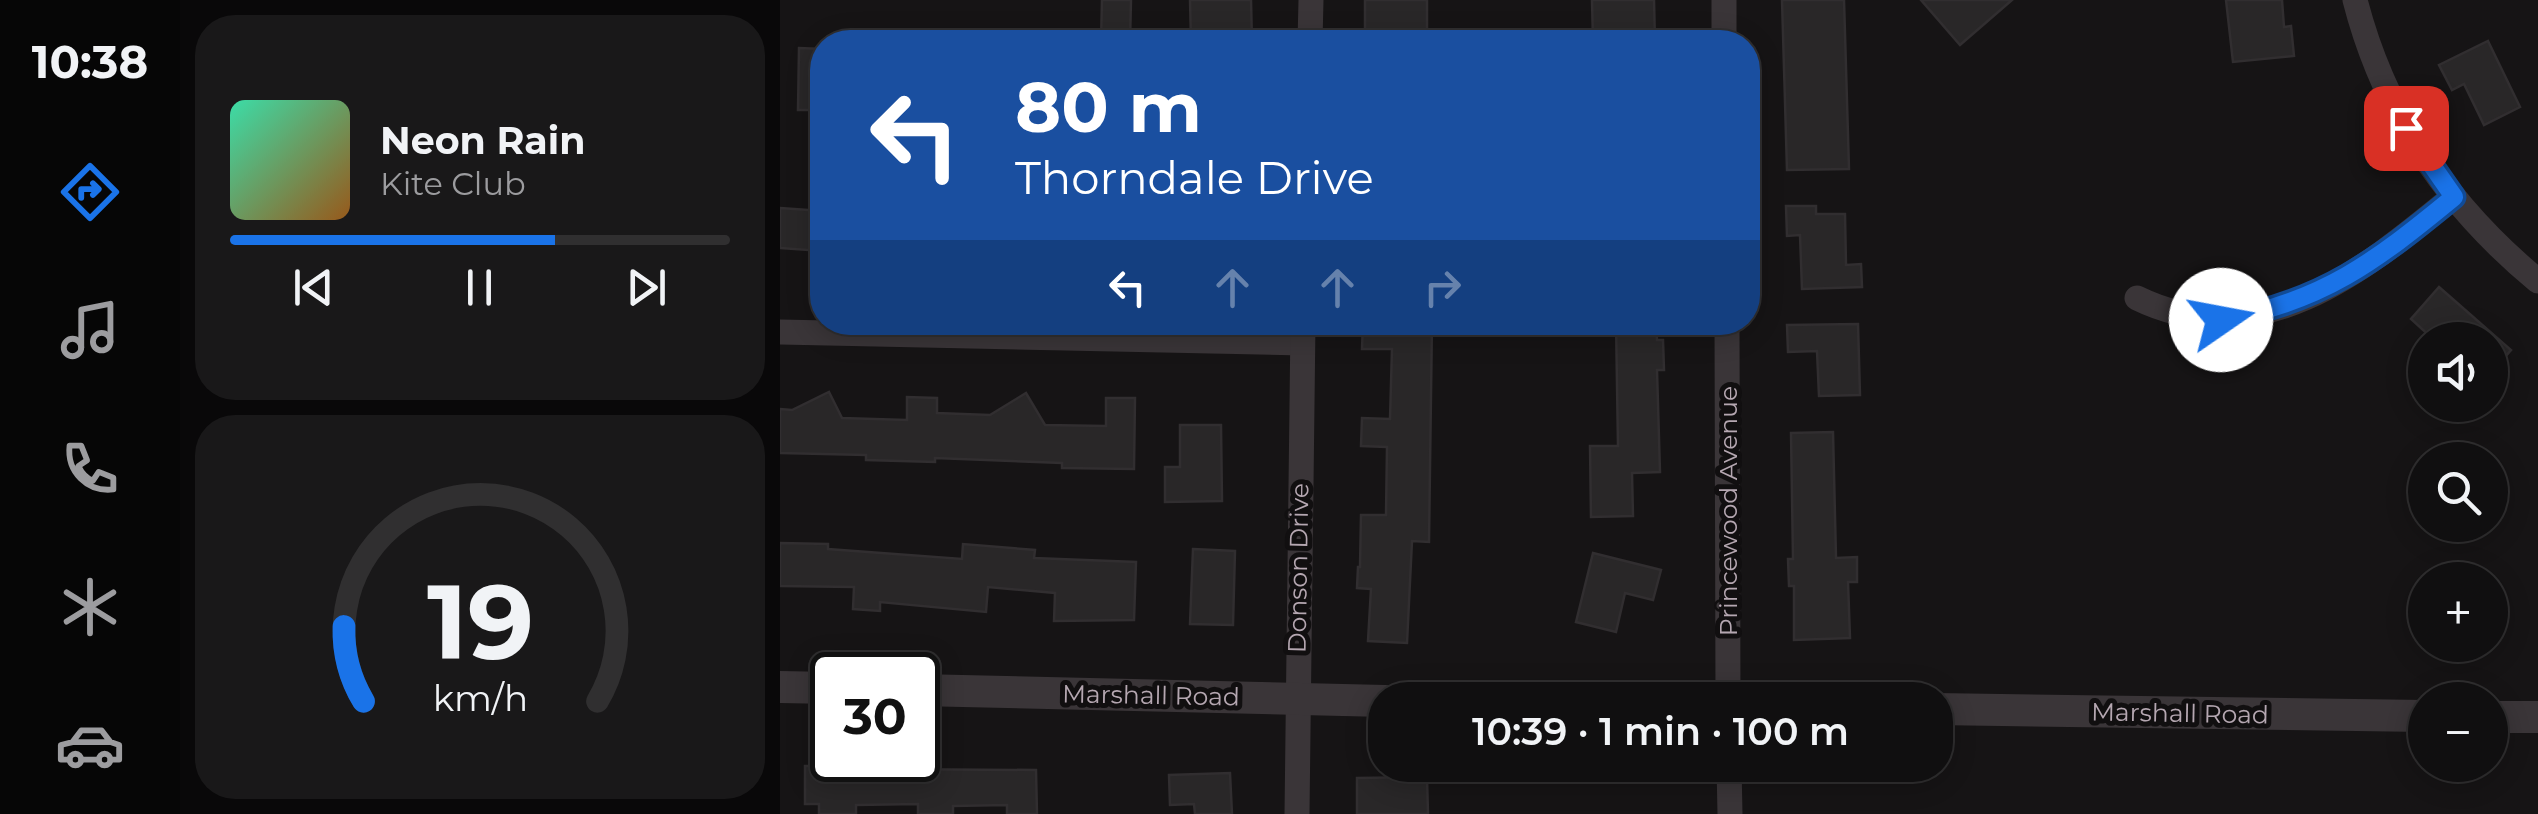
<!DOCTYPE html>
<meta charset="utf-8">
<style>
:root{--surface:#100f10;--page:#191819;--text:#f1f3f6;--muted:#9c9c9f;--line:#302f30;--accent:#1a73e8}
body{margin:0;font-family:Montserrat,sans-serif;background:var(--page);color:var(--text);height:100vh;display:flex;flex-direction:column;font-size:38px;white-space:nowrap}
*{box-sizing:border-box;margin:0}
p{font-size:32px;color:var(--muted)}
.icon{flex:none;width:55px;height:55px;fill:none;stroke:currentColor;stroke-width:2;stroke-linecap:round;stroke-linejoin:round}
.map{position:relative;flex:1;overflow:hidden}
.panel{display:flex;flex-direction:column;gap:15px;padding:15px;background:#090809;width:600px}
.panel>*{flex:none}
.hud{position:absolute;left:30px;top:30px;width:950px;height:305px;border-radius:40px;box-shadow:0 5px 25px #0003,0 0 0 2px var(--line);background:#1a4fa0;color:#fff;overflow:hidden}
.tools{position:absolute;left:1628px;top:322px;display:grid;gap:20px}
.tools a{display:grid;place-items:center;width:100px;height:100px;border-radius:50%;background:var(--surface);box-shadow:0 5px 25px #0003,0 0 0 2px var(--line);font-size:50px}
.speed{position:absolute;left:30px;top:652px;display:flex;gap:20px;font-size:50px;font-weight:700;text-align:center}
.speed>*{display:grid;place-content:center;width:130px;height:130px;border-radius:50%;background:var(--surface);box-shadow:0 5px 25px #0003,0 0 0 2px var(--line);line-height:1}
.speed .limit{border:5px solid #111;border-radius:15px;background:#fff;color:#111}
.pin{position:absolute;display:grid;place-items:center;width:85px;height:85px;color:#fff;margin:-42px;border-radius:20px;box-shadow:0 5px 15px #0006}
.me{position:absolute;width:110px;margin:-55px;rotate:78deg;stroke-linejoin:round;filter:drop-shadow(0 0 8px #0008)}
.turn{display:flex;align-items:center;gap:35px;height:210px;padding:0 40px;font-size:45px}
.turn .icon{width:130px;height:130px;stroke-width:2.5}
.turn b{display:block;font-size:70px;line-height:85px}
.lanes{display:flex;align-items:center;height:95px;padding:0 40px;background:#0003;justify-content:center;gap:50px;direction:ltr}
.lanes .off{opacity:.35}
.panel .card{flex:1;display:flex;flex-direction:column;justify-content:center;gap:15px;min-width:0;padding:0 35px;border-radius:40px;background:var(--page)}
.panel .dial{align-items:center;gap:0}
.dial svg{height:260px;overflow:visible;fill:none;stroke:var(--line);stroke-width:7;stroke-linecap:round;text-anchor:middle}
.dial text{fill:var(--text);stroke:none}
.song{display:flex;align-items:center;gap:30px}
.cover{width:120px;height:120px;border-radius:15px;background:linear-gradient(135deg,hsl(160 70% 55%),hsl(30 70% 35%))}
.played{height:10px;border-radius:5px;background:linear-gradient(90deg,var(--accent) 65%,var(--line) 65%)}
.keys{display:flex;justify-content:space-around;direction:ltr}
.trip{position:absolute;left:588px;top:682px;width:585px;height:100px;border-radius:40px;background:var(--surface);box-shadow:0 5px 25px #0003,0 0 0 2px var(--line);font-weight:600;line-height:100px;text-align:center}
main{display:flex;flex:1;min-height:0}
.menu{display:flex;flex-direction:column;width:180px;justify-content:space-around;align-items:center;background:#060606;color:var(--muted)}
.menu .icon{width:70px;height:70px}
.menu .on{color:var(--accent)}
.menu b{font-size:45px;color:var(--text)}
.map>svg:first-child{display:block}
</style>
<main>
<nav class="menu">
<b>10:38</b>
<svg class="icon on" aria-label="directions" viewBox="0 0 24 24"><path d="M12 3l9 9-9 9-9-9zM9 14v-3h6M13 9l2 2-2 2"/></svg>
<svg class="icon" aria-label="music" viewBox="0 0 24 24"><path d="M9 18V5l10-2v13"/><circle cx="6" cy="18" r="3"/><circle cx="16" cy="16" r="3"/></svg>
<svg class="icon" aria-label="phone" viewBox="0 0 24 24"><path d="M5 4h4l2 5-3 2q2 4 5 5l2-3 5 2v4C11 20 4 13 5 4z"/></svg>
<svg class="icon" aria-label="climate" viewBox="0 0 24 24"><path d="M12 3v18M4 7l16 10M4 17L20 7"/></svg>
<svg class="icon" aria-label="car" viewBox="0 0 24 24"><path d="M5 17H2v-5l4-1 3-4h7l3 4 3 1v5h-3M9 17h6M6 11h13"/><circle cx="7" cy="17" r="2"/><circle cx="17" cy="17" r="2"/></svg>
</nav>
<section class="panel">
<div class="card">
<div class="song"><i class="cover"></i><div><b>Neon Rain</b><p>Kite Club</p></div></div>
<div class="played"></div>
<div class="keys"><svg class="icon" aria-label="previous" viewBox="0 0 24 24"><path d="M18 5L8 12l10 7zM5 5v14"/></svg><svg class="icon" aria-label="pause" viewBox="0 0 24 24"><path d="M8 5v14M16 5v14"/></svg><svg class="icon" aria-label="next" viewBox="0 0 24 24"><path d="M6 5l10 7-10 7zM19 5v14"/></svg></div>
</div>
<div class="card dial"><svg viewBox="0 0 100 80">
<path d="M14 69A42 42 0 1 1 86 69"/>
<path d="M14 69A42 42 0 0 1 8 46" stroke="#1a73e8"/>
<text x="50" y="56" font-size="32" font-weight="700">19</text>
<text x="50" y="72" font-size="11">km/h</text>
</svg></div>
</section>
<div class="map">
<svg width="1758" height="814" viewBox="0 0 1758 814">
<rect width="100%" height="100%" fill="#161415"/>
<g fill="#292728" stroke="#312e30" stroke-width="2.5">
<path d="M 322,0 L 351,0 L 350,42 L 321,42 Z"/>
<path d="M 410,0 L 471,0 L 472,42 L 411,42 Z"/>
<rect x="585" y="0" width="62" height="42"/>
<path d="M 812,0 L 874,0 L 875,42 L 813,42 Z"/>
<path d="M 1002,0 L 1064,0 L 1069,169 L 1007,170 Z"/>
<path d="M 1141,0 L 1232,0 L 1180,45 Z"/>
<path d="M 1446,0 L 1502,0 L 1504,27 L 1511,26 L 1514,56 L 1453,62 Z"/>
<path d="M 1708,41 L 1740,107 L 1704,125 L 1684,84 L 1672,90 L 1659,65 Z"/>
<path d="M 19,48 L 42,49 L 42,110 L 18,110 Z"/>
<path d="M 1006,206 L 1036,206 L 1036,214 L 1065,214 L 1066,265 L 1081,264 L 1082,287 L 1022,289 L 1020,235 L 1007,236 Z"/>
<path d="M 0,208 L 42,211 L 42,251 L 0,248 Z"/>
<path d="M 1659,287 L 1731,350 L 1710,374 L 1710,340 L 1654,340 L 1631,319 Z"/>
<path d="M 583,322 L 652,322 L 649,542 L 632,541 L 627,643 L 588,641 L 591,589 L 577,588 L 578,567 L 580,567 L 581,515 L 606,515 L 607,447 L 581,446 L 582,418 L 610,419 L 612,349 L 582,349 Z"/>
<path d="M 836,322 L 876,322 L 877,340 L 883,340 L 884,370 L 877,370 L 880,472 L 852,473 L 853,516 L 811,517 L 810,446 L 838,446 Z"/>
<path d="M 1078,324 L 1080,395 L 1039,396 L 1037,351 L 1008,352 L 1007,325 Z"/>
<path d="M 49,392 L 62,418 L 127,420 L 127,397 L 157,398 L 157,413 L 210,415 L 246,393 L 265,425 L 326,426 L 326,398 L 355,398 L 354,469 L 282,468 L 282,463 L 155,458 L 155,462 L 86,460 L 86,455 L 0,453 L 0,409 L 12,410 Z"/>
<path d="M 400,425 L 441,425 L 442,501 L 385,502 L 385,467 L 400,467 Z"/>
<path d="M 1053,432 L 1056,558 L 1077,557 L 1077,582 L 1068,582 L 1070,638 L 1014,640 L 1014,586 L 1009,586 L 1008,559 L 1013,559 L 1011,433 Z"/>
<path d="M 0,543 L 48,544 L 48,549 L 182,559 L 183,544 L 255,550 L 254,558 L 356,562 L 354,620 L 274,621 L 275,593 L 208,587 L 206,612 L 100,602 L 100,611 L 73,609 L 74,587 L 0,586 Z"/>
<path d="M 413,549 L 455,551 L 453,625 L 410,624 Z"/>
<path d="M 813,553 L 881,570 L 873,600 L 845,593 L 836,632 L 796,622 Z"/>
<path d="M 50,760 L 74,760 L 74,768 L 99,769 L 256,770 L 257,814 L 227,814 L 227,805 L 173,806 L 173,814 L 138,814 L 138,804 L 76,805 L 76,814 L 39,814 L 39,804 L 25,804 L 25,766 L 50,766 Z"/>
<path d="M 450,773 L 452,814 L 415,814 L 414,804 L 390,805 L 389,775 Z"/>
<path d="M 647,777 L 648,814 L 577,814 L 577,778 Z"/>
</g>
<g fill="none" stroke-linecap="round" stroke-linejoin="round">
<g stroke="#3a3538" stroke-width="25">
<path d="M 944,0 L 944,42"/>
<path d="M 1575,0 C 1604,113 1668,207 1758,281"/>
<path d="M 530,42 L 531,0"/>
<path d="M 1357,298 C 1478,357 1583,271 1673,197"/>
<path d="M 947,322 L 948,700"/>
<path d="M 0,332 L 522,343"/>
<path d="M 949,765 L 950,814"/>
<path d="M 517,814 L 523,322"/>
</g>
<g stroke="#3a3538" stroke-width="32">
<path d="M 0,687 L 52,688"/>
<path d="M 138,690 L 605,701"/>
<path d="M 1155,709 L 1645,716"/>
<path d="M 1710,717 L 1758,717"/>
</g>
</g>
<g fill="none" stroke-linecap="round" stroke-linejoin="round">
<defs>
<path id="route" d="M 1441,320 C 1543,302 1596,261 1674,197 L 1626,128"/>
</defs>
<use href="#route" stroke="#114b97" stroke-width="25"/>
<use href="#route" stroke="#1a73e8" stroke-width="18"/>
</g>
<g text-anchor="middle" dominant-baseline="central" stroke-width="10" stroke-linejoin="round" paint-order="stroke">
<g font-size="25" fill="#b5a7b1" stroke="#110f10">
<text transform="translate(948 511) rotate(-90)">Princewood Avenue</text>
<text transform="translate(518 568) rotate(-89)">Donson Drive</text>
<text transform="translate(371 695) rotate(1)">Marshall Road</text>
<text transform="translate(1400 713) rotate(1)">Marshall Road</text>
</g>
</g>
</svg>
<div class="tools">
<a><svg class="icon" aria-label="sound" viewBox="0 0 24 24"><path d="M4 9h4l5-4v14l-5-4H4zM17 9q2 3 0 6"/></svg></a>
<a><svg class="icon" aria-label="search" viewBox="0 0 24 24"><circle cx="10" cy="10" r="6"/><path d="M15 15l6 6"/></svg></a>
<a>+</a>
<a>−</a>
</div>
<div class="speed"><div class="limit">30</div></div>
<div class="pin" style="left:1626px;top:128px;background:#d93025"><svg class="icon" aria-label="arrive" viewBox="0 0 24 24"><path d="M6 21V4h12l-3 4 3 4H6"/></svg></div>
<svg class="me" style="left:1441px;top:320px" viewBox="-20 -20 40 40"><circle r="19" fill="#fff"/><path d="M0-13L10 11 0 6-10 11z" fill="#1a73e8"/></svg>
<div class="trip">10:39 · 1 min · 100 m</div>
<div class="hud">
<div class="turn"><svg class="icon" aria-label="left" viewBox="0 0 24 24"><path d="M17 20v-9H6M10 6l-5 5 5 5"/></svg><div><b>80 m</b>Thorndale Drive</div></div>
<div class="lanes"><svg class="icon" aria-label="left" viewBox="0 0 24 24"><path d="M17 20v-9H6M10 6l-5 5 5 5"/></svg><svg class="icon off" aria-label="ahead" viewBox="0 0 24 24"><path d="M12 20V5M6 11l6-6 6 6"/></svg><svg class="icon off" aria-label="ahead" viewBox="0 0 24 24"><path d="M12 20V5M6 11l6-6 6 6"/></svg><svg class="icon off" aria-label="right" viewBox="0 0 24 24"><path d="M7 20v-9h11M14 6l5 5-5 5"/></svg></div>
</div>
</div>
</main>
